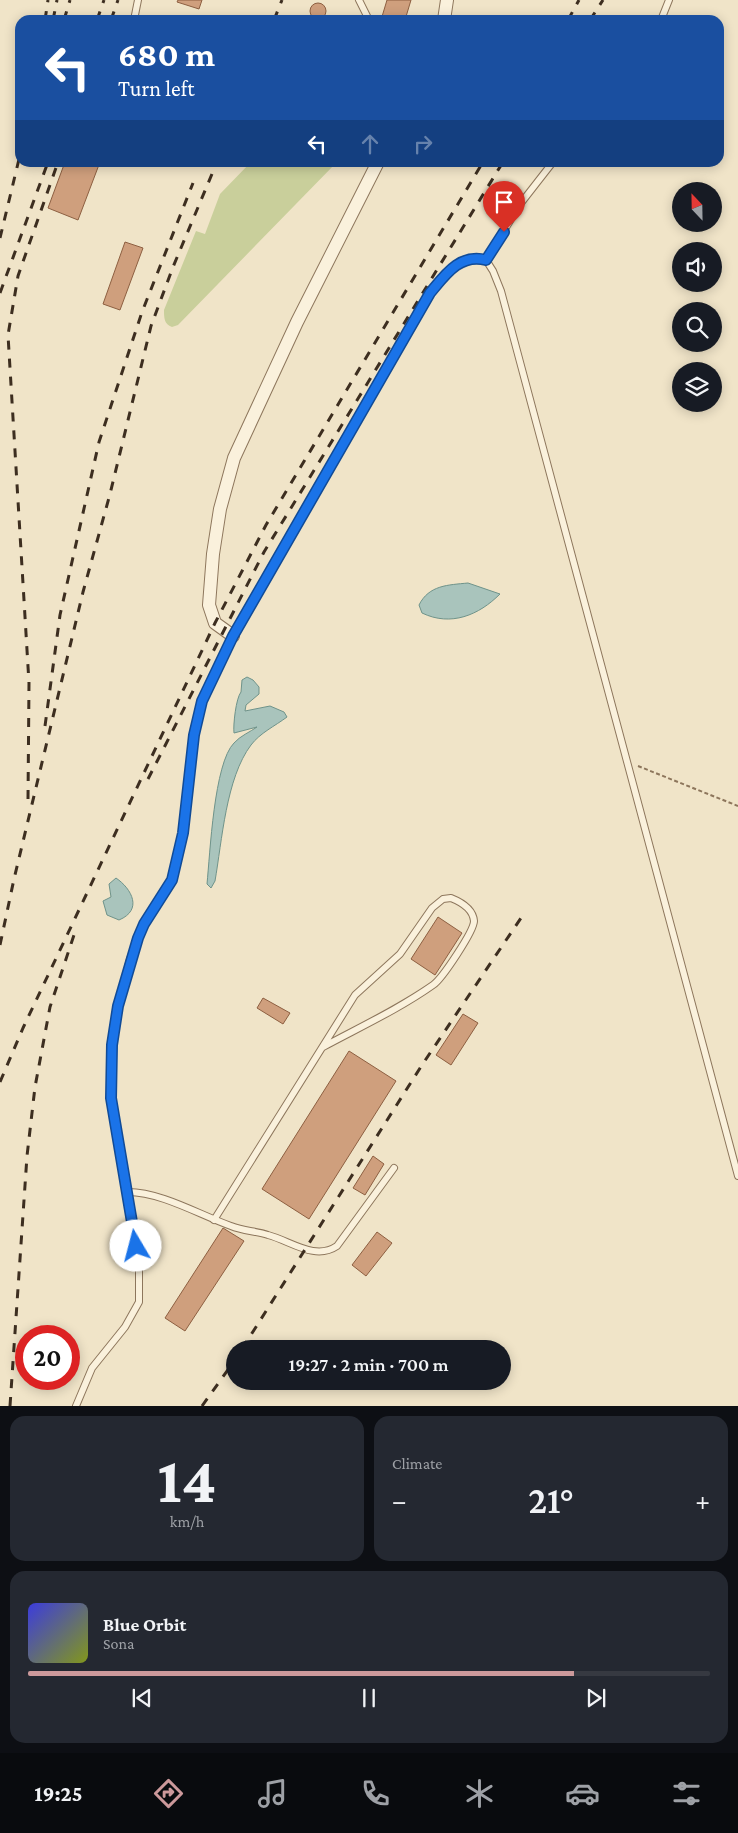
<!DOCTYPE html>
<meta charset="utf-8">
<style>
:root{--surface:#171b24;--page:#242831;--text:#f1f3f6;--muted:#9ea1a6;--line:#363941;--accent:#cc999b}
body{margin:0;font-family:"Crimson Pro",serif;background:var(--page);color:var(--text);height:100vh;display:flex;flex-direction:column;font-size:19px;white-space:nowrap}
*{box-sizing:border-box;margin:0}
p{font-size:16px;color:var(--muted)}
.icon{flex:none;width:28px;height:28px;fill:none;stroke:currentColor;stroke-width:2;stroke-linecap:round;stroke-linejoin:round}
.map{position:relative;height:1406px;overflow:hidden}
.panel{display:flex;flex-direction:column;gap:10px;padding:10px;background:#0d0f14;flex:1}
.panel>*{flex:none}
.top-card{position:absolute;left:15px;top:15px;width:709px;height:152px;border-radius:15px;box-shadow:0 2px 12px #0003;background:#1a4fa0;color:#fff;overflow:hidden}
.needle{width:32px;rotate:338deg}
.fabs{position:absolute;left:672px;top:182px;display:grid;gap:10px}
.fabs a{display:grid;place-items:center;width:50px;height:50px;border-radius:50%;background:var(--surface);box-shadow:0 2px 12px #0003;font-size:25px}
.speed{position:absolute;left:15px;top:1325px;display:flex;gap:10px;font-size:25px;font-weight:700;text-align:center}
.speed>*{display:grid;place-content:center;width:65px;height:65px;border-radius:50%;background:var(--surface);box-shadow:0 2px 12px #0003;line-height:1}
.speed .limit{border:8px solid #d22;background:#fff;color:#111}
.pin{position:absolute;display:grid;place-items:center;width:42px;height:42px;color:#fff;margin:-51px -21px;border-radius:50% 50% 50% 0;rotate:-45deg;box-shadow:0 0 5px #0007}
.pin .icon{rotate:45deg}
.me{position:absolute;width:55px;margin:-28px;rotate:352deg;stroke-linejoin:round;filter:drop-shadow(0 0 4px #0008)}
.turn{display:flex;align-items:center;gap:18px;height:105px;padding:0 20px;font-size:22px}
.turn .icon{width:65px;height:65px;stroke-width:2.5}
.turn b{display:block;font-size:35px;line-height:42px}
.lanes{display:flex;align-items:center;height:48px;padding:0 20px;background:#0003;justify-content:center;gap:25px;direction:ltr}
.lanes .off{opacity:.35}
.big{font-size:38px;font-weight:600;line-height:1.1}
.panel .tile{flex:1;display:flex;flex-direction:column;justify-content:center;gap:8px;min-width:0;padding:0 18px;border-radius:15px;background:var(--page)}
.panel .dial{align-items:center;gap:0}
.dial b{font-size:65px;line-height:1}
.song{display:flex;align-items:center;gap:15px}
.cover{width:60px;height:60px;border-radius:8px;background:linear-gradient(135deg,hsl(240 70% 55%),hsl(70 70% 35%))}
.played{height:5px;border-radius:2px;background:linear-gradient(90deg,var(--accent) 80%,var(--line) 80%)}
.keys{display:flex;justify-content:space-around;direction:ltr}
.heat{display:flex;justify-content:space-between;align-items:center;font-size:28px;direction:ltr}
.panel .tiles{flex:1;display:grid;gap:10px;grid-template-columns:1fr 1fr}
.tile:last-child{grid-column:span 2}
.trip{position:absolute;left:226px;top:1340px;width:285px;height:50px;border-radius:25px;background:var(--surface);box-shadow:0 2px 12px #0003;font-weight:600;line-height:50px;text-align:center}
.menu{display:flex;height:80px;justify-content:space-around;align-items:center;background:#090b0e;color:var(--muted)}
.menu .icon{width:35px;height:35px}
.menu .active{color:var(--accent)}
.menu b{font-size:22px;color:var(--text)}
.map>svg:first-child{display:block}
</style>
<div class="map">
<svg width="738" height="1406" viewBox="0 0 738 1406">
<rect width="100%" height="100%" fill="#f0e4c8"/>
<path fill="#c9cf9b" d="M 250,163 L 336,163 L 178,325 L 172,327 C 164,324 164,318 164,310 L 196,231 L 205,234 L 220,194 Z"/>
<g fill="#a9c4bc" stroke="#6f938a">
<path d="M 468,583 L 500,594 C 479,615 451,627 422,613 L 419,605 C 429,585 448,585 468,583 Z"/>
<path d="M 247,677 L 253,680 L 259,687 L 259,694 L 246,705 L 245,711 L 270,706 L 284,712 L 287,717 C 275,726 260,733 251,745 C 226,778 222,841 215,881 L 211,888 L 207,884 C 210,854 214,763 234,743 C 240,736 250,732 257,727 L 234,733 C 233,725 236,698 241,692 L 242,680 Z"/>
<path d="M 116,878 C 132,889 143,910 119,920 L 107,915 L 103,901 L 111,897 L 109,884 Z"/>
</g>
<g fill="#cf9f7d" stroke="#8d5f41">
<path d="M 178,0 L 202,0 L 199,9 L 177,2 Z"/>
<path d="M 387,0 L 411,0 L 405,20 L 381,20 Z"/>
<circle cx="318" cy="11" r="8"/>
<path d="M 65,162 L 100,162 L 78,220 L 48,208 Z"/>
<path d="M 125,242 L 143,248 L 120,310 L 103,304 Z"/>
<path d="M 438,917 L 462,933 L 435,975 L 411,959 Z"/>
<path d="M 263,998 L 290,1013 L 283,1024 L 257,1008 Z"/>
<path d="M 463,1014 L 478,1023 L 451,1065 L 436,1055 Z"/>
<path d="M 349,1051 L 396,1081 L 309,1219 L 262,1189 Z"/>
<path d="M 373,1156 L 384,1164 L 365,1195 L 353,1188 Z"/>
<path d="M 223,1228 L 244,1241 L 185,1331 L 165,1318 Z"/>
<path d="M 377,1232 L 392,1243 L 366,1276 L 352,1265 Z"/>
</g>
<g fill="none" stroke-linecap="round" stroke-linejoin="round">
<defs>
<g id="service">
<path d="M 359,0 L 369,20"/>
<path d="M 134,20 L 138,0"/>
<path d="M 661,20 L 669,0"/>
<path d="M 486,260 L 521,203 L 553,162"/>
<path d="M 128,1192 C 161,1192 200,1215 231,1226 C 243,1231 256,1231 268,1235 C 291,1241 315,1261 337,1246 L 394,1168"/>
<path d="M 214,1220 L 355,995 L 400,954 L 432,908 L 443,899 L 451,898 C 461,902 473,909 474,921 C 474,931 442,979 433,985 C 399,1009 360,1027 323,1047"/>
<path d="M 76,1406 L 92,1368 L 125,1327 L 139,1302 L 139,1264 L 111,1098 L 112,1045 L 118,1006 L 130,959 L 144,924 L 172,880 L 183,833 L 195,735 L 202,701 L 233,636 L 430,293 C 445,274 460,253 486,260 L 493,271 L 501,291 L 738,1176"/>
</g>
<g id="minor">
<path d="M 444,20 L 447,0"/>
<path d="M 233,636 L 215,623 L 209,605 L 213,554 L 220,509 L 234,458 L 297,322 L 378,162"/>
</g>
</defs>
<use href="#service" stroke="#8d765c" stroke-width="8"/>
<use href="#minor" stroke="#8d765c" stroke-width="14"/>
<path stroke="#8d765c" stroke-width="2" stroke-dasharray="4 2.5" stroke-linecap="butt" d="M 638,766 L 738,806"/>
<use href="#service" stroke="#faf1dc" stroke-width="6"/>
<use href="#minor" stroke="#faf1dc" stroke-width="12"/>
<g stroke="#3d2e20" stroke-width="3" stroke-dasharray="9 9" stroke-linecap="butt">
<path d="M 45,20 L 48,0"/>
<path d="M 53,20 L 57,0"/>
<path d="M 64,20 L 70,0"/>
<path d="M 97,20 L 104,0"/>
<path d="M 111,20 L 118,0"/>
<path d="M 274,20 L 282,0"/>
<path d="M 568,20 L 579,0"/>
<path d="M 590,20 L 603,0"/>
<path d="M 0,238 L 20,155"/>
<path d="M 0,293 L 48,162"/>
<path d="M 45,726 L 60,615 L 99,442 L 142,312 L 193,183"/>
<path d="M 148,779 L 264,552 L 503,162"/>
<path d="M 28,799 L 29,683 L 8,335 L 18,276 L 58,162"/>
<path d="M 0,945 L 14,879 L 83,592 L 110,494 L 151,326 L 173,267 L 217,162"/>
<path d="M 0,1082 L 23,1028 L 215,623 L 266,525 L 483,162"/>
<path d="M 242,1349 L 422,1065 L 523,915"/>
<path d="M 10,1406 L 27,1156 L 35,1087 L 50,1007 L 74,935"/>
<path d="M 202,1406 L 235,1360"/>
</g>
</g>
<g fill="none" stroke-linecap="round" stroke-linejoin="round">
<defs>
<path id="route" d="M 136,1246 L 111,1098 L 112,1045 L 118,1006 L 138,938 L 144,924 L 172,880 L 183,833 L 194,735 L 202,701 L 233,636 L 430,293 C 445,275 460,253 486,260 L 504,232"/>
</defs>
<use href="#route" stroke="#114b97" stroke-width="12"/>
<use href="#route" stroke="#1a73e8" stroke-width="9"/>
</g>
</svg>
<div class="fabs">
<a><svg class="needle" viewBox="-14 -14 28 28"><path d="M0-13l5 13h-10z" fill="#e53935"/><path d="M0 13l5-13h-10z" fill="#9ea1a6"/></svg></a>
<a><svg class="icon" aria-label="sound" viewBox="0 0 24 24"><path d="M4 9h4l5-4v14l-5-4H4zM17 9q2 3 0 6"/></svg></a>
<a><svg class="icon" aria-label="search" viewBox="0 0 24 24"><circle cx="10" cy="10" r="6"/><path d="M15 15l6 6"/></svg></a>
<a><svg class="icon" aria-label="layers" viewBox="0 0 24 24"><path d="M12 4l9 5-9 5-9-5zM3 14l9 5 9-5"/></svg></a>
</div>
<div class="speed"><div class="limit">20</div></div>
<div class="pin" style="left:504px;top:232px;background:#d93025"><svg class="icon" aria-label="arrive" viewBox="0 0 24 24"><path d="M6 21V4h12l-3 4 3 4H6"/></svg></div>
<svg class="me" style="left:136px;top:1246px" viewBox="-20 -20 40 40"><circle r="19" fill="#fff"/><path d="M0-13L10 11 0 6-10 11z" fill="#1a73e8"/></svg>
<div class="trip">19:27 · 2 min · 700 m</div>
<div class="top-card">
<div class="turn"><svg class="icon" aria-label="left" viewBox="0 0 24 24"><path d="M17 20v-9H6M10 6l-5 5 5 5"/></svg><div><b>680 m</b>Turn left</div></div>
<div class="lanes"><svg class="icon" aria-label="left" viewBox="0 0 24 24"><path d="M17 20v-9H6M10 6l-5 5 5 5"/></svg><svg class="icon off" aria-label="ahead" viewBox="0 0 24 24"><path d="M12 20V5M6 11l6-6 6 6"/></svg><svg class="icon off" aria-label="right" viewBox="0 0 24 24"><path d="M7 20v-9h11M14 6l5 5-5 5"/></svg></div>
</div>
</div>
<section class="panel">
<div class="tiles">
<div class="tile dial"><b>14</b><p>km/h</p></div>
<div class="tile"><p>Climate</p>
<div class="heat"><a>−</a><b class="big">21°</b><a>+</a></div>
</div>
<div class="tile">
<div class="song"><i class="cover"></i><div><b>Blue Orbit</b><p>Sona</p></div></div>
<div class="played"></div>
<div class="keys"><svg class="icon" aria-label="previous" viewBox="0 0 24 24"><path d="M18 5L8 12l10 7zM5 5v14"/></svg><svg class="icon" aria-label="pause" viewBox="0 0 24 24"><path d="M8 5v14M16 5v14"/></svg><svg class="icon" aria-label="next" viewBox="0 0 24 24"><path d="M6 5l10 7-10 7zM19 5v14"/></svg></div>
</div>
</div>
</section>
<nav class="menu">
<b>19:25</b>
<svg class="icon active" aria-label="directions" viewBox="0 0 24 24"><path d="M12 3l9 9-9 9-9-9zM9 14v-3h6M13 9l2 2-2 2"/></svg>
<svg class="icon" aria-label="music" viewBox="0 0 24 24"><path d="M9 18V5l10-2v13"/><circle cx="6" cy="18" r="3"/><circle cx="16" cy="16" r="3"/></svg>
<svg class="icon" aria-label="phone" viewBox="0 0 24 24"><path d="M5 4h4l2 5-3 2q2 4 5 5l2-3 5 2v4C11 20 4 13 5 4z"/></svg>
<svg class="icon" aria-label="climate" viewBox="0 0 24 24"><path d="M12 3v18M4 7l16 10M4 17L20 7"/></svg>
<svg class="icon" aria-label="car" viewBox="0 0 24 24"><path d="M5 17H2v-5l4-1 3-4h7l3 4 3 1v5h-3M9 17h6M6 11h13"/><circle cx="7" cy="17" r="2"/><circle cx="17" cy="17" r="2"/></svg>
<svg class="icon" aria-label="filters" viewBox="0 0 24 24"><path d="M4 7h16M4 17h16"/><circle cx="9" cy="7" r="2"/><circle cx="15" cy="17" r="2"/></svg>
</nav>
